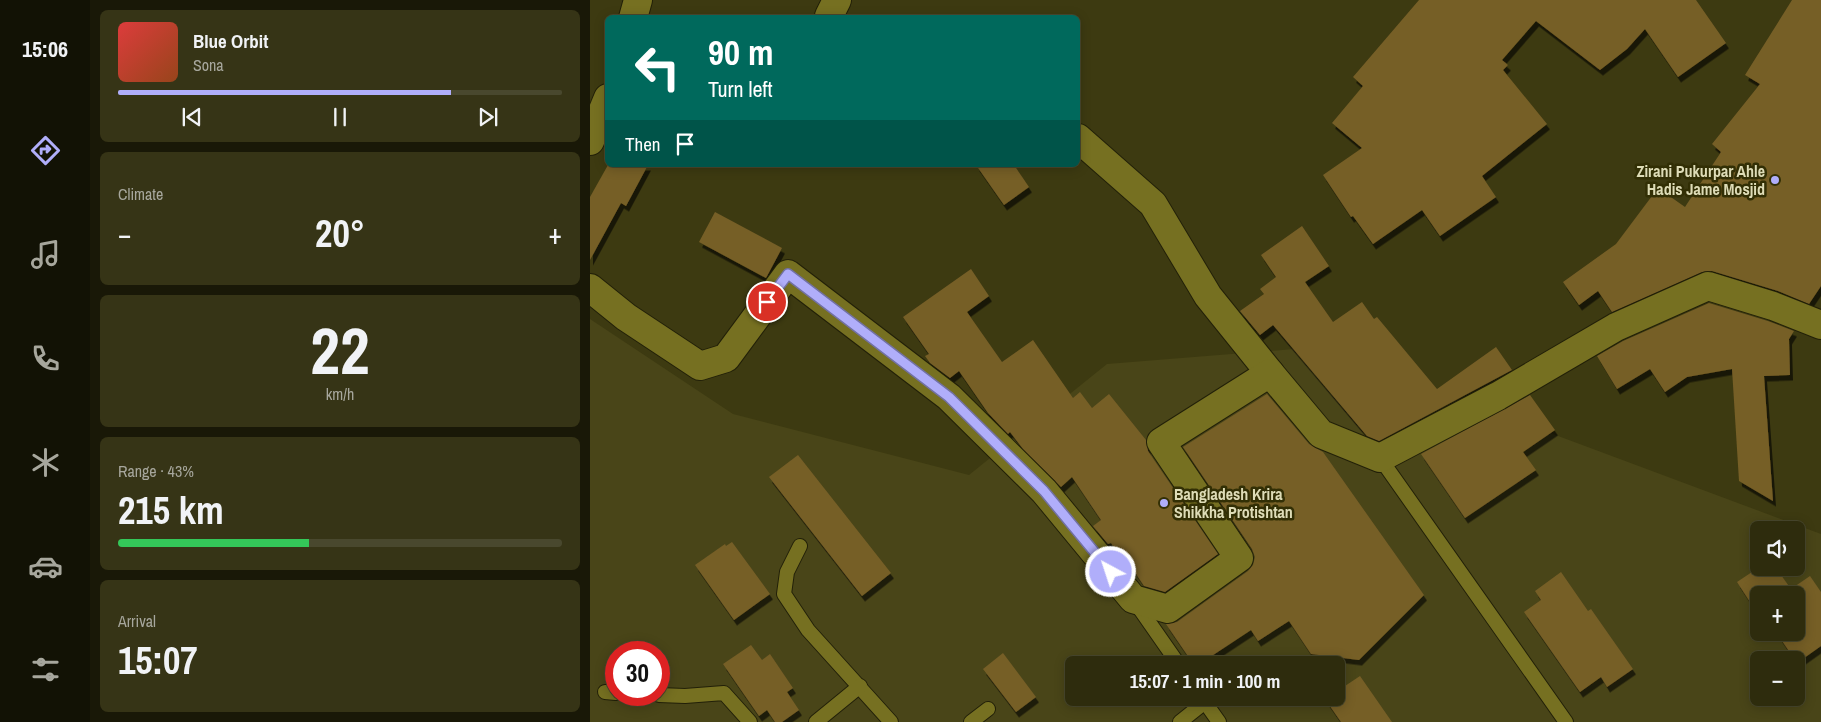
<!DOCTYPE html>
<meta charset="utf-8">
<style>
:root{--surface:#2e2c0d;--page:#363416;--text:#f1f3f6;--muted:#a7a79d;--line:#49482e;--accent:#b0aefa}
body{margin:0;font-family:"Archivo Narrow",sans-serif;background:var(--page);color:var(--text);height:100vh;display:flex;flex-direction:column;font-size:19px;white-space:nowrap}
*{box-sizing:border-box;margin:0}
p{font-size:16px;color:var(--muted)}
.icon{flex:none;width:28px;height:28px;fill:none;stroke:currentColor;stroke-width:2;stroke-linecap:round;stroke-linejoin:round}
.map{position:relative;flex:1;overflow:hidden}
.drawer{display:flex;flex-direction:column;gap:10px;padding:10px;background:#191807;width:500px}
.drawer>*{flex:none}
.hud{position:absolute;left:15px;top:15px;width:475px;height:152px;border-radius:8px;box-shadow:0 2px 12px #0003,0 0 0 1px var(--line);background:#00695c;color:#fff;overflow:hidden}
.controls{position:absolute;left:1160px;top:521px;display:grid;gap:10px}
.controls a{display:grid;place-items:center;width:55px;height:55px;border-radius:8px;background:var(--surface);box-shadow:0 2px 12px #0003,0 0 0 1px var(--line);font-size:25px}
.speed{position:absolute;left:15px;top:641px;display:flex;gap:10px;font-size:25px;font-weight:700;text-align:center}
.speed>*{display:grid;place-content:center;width:65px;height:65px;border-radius:50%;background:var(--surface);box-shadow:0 2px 12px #0003,0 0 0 1px var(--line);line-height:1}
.speed .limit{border:8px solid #d22;background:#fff;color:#111}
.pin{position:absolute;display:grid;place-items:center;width:42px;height:42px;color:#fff;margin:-21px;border:2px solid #fff;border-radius:50%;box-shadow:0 1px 5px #0007}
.me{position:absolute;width:55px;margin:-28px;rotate:320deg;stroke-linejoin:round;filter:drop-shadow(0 0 4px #0008)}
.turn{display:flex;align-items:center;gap:18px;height:105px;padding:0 20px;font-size:22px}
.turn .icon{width:65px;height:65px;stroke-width:2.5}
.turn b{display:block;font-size:35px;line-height:42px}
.then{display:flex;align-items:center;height:48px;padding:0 20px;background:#0003;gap:10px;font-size:19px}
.big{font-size:38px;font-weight:700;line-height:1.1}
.drawer .tile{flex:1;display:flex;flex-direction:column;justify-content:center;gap:8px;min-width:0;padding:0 18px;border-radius:8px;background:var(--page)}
.drawer .dial{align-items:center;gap:0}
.dial b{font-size:65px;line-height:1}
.song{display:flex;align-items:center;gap:15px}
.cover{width:60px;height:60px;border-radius:8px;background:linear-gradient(135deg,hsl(0 70% 55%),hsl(20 70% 35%))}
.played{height:5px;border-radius:2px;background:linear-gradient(90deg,var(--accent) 75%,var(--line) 75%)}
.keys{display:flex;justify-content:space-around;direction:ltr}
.heat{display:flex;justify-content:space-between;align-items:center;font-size:28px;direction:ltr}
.charge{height:8px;border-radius:4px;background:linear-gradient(90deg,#34c759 43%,var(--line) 0)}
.trip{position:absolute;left:475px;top:656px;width:280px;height:50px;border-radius:8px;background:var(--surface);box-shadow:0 2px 12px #0003,0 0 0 1px var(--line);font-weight:700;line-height:50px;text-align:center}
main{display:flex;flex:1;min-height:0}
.menu{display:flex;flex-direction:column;width:90px;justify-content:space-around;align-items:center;background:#121205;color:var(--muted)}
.menu .icon{width:35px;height:35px}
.menu .active{color:var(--accent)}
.menu b{font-size:22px;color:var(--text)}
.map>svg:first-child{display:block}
</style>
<main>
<nav class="menu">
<b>15:06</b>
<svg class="icon active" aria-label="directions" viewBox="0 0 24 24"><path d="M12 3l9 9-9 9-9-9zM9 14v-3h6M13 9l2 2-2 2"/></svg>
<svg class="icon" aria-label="music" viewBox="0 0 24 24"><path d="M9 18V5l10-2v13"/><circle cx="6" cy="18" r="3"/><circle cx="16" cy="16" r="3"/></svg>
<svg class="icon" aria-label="phone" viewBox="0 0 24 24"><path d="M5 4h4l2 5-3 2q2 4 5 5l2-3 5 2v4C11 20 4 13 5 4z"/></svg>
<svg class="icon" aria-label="climate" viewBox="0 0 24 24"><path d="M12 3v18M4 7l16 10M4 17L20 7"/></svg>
<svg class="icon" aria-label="car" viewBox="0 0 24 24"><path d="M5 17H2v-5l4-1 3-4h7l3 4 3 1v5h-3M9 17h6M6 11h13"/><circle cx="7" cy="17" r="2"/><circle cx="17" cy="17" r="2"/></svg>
<svg class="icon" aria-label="filters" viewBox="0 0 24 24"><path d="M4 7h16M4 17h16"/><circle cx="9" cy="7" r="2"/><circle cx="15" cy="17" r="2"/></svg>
</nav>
<section class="drawer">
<div class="tile">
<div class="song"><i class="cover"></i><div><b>Blue Orbit</b><p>Sona</p></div></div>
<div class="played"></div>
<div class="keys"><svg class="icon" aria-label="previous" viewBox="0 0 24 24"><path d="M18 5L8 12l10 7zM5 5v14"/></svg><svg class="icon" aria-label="pause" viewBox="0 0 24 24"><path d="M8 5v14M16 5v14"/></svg><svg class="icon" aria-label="next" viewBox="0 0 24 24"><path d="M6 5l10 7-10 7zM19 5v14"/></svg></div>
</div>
<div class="tile"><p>Climate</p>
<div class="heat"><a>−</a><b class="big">20°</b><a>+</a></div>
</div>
<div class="tile dial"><b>22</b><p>km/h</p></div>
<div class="tile"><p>Range · 43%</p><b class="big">215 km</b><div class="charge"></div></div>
<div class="tile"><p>Arrival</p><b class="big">15:07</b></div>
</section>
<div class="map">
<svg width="1231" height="722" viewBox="0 0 1231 722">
<defs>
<filter id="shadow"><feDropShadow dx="3" dy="5.5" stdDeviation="0" flood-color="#0009"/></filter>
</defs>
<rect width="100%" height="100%" fill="#3d3a11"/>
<path fill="#494518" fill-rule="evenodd" d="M 0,319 L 143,414 L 379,475 L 517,364 L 729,347 L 1231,534 L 1231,722 L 0,722 ZM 1169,530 L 1206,530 L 1206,568 L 1169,568 ZM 1169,595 L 1206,595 L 1206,632 L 1169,632 ZM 26,652 L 69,652 L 69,695 L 26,695 ZM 1169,660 L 1206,660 L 1206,698 L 1169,698 ZM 484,665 L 746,665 L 746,698 L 484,698 Z"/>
<g fill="#765e27" filter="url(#shadow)">
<path d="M 829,0 L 1106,0 L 1136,43 L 1088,77 L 1055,29 L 1037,49 L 1010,70 L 946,21 L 912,60 L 918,65 L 913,70 L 957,124 L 892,176 L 906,197 L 850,236 L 832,210 L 783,244 L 763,216 L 761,217 L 733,175 L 772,148 L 742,123 L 773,86 L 763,77 Z"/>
<path d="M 1202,0 L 1231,0 L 1231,286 L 1219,304 L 1188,291 L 1122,271 L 1112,272 L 1022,312 L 1008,291 L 989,305 L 973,282 L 1026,244 L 1068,188 L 1095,207 L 1131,152 L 1122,144 L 1170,84 L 1155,75 Z"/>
<path d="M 18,165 L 58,165 L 36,206 L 31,203 L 0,260 L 0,197 Z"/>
<path d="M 386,165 L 424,165 L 439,187 L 414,205 Z"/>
<path d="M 125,212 L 192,248 L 176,278 L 109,242 Z"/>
<path d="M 712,226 L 739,266 L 715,282 L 743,322 L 772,302 L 784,319 L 787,317 L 847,389 L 906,347 L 922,370 L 789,441 L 777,436 L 683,325 L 670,335 L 650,311 L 674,294 L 670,289 L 686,277 L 671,255 Z"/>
<path d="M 381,269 L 399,296 L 377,312 L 412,362 L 443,340 L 483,398 L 490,392 L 502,408 L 519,394 L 556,440 L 558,451 L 628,554 L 575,592 L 554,586 L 536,559 L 533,561 L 521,543 L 518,544 L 503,526 L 511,520 L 482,477 L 471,487 L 433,449 L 420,432 L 418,434 L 398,413 L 369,371 L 360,378 L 340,363 L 335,356 L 339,354 L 313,317 Z"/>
<path d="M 1119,303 L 1178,321 L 1204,331 L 1199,339 L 1200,375 L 1174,376 L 1183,501 L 1149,481 L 1142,369 L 1097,377 L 1075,392 L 1060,369 L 1027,389 L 1007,356 L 1033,341 Z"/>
<path d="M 677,394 L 719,444 L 733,452 L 834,595 L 769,660 L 721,654 L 699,621 L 668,641 L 661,630 L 608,665 L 604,665 L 576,624 L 587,622 L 658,571 L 663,565 L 665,557 L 662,549 L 593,447 Z"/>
<path d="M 940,395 L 965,430 L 933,452 L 946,470 L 875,518 L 831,454 Z"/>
<path d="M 208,455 L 301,573 L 272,596 L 179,477 Z"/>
<path d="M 142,542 L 180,594 L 144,620 L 105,565 L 135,544 L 136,546 Z"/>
<path d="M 1168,568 L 1186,568 L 1201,589 L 1220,576 L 1231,592 L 1231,646 L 1207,663 L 1186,632 L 1206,632 L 1206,595 L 1169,595 L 1169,607 L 1166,603 L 1162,605 L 1147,582 Z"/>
<path d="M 971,572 L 998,611 L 1001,609 L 1043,669 L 1017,687 L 1011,677 L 990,692 L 934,612 L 951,600 L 945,591 Z"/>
<path d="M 161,645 L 172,660 L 180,654 L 203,688 L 197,692 L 209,710 L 192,722 L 185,722 L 177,710 L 169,716 L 133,664 Z"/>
<path d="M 413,653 L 446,697 L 426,712 L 393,669 Z"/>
<path d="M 770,676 L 802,722 L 751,722 L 735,699 L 738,698 L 746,698 L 746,692 Z"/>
</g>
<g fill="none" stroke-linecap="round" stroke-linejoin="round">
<defs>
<g id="lane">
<path d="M 790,458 L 976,722"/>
<path d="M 210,546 L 197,572 L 194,594 L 218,630 L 301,722"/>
<path d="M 545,602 L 589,665"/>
<path d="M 15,692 L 26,693"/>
<path d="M 69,695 L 95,696 L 134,693 L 160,722"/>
<path d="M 612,698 L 629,722"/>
<path d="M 226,722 L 270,686"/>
<path d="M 381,722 L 398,709"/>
<path d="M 590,722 L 615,702"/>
</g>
<g id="street">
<path d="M 43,18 L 48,0"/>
<path d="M 239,18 L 239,16 L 247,0"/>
<path d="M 488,138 L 563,204 L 618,296 L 680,373"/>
<path d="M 0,141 L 18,98"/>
<path d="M 0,288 L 36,317 L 110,366 L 136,358 L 198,274 L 359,397 L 454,491 L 543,599 L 578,609 L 649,558 L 571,442 L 680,373 L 731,434 L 790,458 L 908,396 L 1026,327 L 1118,286 L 1183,306 L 1231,325"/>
</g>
</defs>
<use href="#lane" stroke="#222008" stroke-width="16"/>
<use href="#street" stroke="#222008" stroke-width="30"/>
<use href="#lane" stroke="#767021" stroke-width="14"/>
<use href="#street" stroke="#767021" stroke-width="28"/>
</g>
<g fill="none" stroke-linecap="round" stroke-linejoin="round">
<defs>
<path id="route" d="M 177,302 L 198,274 L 359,397 L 454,491 L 521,572"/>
</defs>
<use href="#route" stroke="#7271a2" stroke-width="12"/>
<use href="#route" stroke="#b0aefa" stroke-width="9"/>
</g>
<g fill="#b0aefa" stroke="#322f05" stroke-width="2">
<circle cx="1185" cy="180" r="5"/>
<circle cx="574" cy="503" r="5"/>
</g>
<g text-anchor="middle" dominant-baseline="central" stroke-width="5" stroke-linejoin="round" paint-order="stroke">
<g font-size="16" font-weight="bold" fill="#dedcb7" stroke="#322f05" text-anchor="end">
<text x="1175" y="171">Zirani Pukurpar Ahle<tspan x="1175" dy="18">Hadis Jame Mosjid</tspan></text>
<text x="584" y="494" text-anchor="start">Bangladesh Krira<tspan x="584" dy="18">Shikkha Protishtan</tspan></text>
</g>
</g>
</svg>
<div class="controls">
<a><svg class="icon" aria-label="sound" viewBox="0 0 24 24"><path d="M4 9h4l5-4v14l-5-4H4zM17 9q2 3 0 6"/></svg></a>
<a>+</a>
<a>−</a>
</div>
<div class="speed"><div class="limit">30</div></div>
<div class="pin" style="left:177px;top:302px;background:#d93025"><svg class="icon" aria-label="arrive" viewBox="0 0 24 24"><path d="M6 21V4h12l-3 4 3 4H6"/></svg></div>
<svg class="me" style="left:521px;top:572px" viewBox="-20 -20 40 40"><circle r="17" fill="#b0aefa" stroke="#fff" stroke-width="3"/><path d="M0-11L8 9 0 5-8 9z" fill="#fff"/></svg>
<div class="trip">15:07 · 1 min · 100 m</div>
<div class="hud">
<div class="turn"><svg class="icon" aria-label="left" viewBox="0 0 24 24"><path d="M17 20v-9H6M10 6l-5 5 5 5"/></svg><div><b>90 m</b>Turn left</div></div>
<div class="then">Then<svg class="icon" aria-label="arrive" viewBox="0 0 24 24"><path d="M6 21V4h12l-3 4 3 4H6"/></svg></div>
</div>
</div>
</main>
